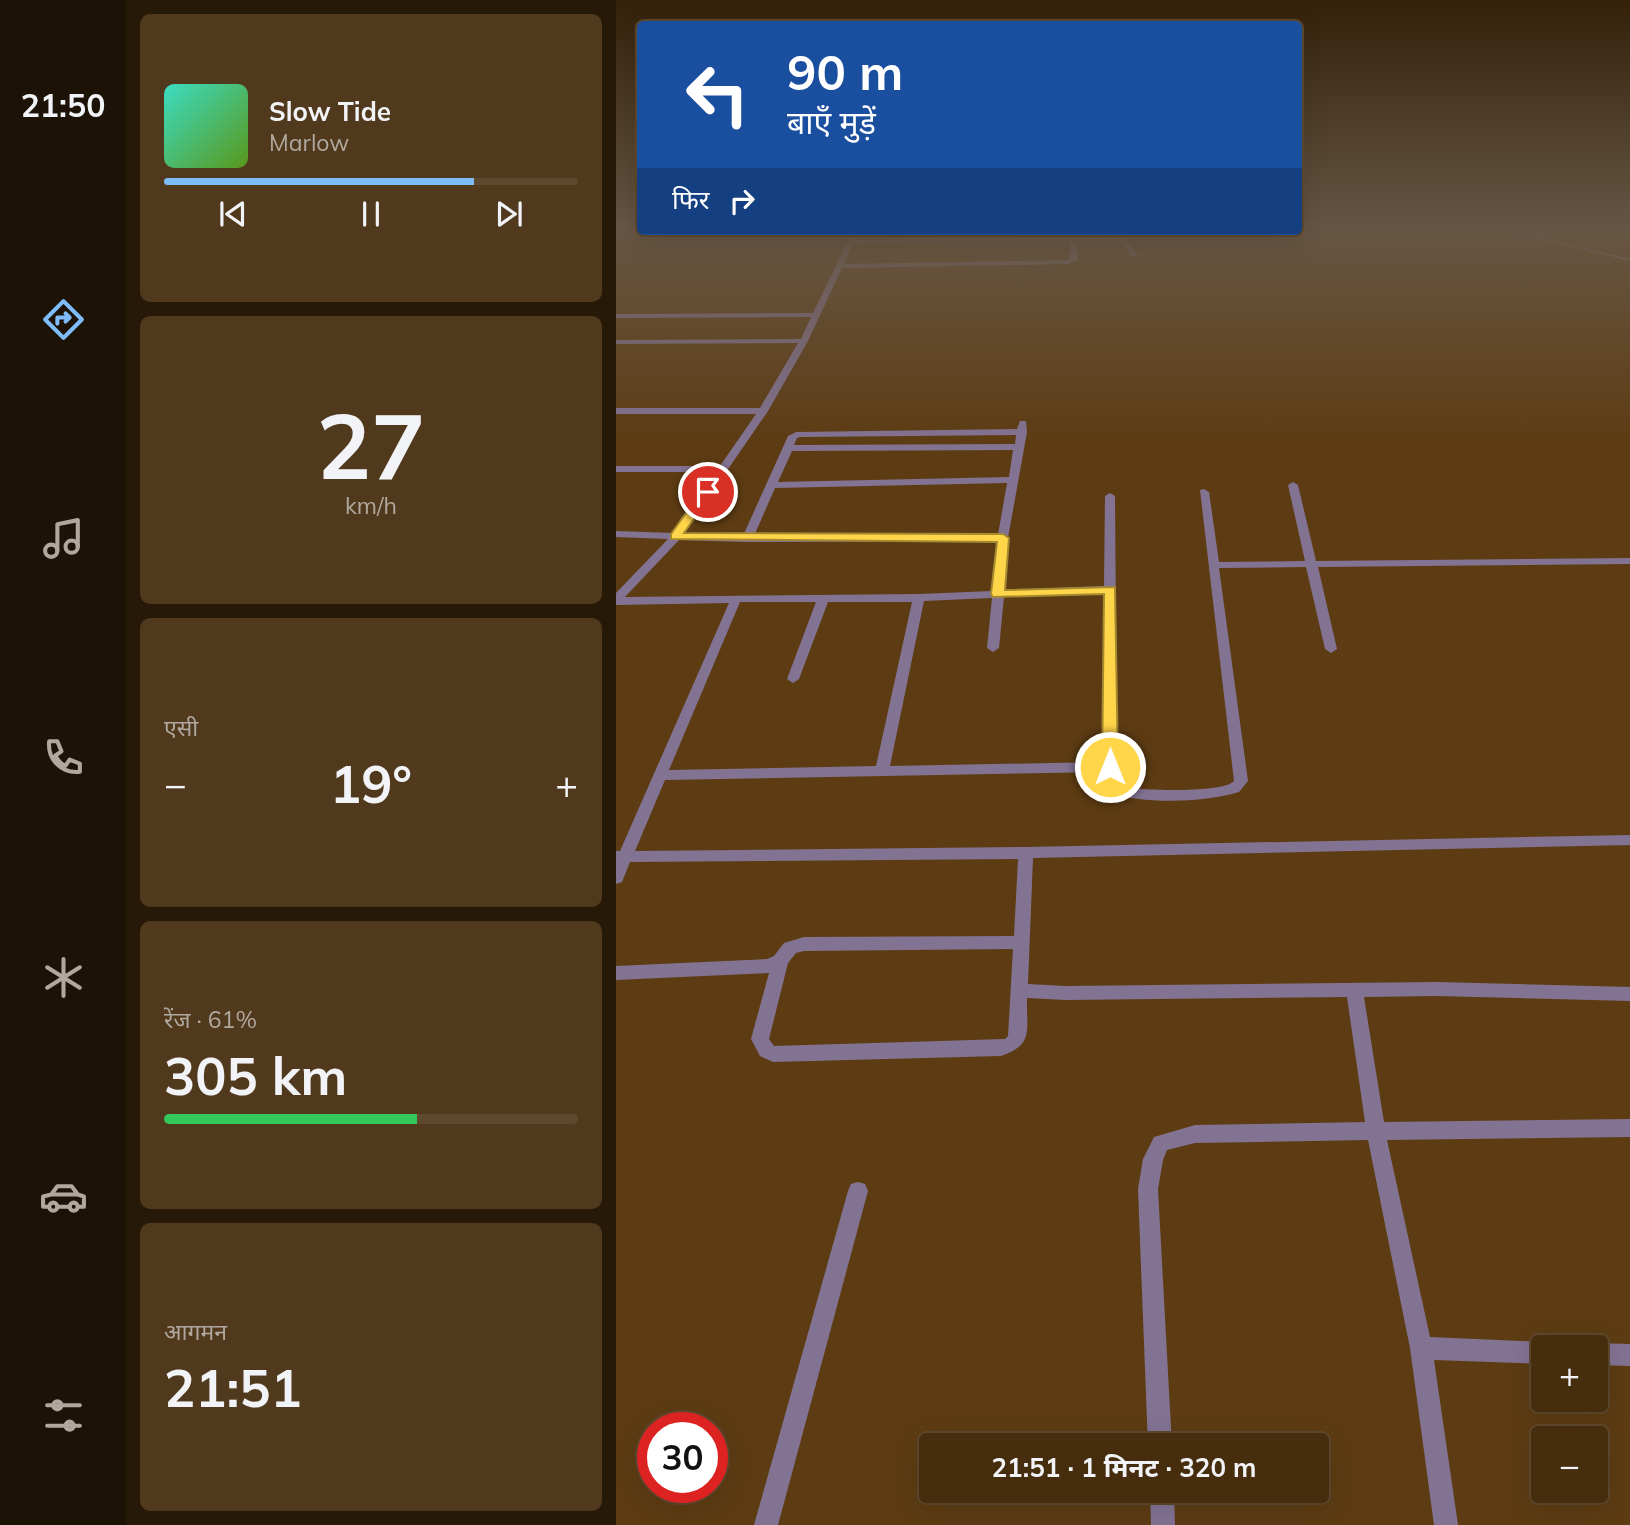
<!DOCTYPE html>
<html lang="hi">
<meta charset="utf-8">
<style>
:root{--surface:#462d0e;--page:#50391c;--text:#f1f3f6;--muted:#b0a89e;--line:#5e492e;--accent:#7ebdf9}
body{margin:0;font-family:Mulish,"Noto Sans Devanagari",sans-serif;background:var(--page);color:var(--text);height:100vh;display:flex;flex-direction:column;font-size:26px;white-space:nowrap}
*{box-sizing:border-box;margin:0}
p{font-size:23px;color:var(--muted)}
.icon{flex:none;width:38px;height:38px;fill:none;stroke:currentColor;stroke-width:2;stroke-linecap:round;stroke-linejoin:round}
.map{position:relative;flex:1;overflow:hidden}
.drawer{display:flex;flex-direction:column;gap:14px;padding:14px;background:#261908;width:490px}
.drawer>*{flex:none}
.hud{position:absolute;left:21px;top:21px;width:665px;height:214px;border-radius:7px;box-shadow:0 7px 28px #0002,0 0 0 2px var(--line);background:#1a4fa0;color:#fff;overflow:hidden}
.tools{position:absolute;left:915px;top:1335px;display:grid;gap:14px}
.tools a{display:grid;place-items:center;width:77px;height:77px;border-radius:7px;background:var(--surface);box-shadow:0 7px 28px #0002,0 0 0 2px var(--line);font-size:35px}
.speed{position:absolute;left:21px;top:1412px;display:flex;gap:14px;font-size:35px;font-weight:700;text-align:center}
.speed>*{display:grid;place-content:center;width:91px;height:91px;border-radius:50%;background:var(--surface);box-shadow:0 7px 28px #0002,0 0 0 2px var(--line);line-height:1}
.speed .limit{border:10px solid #d22;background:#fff;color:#111}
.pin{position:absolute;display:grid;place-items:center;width:60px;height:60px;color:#fff;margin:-30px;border:4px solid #fff;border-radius:50%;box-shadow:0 2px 7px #0007}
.me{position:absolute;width:77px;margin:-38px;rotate:0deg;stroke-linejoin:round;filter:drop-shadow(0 0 5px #0008)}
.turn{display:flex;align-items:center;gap:24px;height:147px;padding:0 35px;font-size:32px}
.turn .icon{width:91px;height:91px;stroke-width:2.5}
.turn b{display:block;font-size:49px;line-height:60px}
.then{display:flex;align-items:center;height:66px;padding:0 35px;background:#0003;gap:14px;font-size:26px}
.big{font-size:52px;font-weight:700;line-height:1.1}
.drawer .card{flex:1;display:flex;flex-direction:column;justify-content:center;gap:10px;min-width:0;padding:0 24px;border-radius:10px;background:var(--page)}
.drawer .dial{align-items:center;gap:0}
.dial b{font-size:91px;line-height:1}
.song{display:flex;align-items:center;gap:21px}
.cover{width:84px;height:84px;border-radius:10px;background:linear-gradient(135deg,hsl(170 70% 55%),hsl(90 70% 35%))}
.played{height:7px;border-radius:4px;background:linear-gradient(90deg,var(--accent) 75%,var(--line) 75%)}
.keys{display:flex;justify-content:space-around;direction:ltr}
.heat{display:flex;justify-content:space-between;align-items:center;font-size:38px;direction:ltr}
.charge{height:10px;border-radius:5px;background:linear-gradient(90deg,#34c759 61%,var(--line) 0)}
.trip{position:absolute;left:303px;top:1433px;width:410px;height:70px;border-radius:7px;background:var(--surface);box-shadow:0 7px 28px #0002,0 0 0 2px var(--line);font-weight:700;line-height:70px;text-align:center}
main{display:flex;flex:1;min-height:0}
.dock{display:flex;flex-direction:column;width:126px;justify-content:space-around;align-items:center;background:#1c1206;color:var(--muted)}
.dock .icon{width:49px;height:49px}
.dock .active{color:var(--accent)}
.dock b{font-size:32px;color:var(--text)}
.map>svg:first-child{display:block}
</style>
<main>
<nav class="dock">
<b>21:50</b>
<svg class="icon active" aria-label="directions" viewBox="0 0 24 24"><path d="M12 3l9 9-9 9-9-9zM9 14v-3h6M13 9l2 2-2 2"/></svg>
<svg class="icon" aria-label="music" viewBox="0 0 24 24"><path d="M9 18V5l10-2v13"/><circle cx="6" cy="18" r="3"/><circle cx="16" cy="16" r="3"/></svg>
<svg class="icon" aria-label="phone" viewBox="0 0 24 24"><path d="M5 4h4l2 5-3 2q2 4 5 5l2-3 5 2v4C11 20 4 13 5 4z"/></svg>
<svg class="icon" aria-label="climate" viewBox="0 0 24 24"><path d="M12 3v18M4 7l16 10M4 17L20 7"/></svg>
<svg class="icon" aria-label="car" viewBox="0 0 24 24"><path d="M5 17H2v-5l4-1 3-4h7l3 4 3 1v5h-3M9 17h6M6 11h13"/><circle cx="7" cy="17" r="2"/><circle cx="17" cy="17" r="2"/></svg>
<svg class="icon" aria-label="filters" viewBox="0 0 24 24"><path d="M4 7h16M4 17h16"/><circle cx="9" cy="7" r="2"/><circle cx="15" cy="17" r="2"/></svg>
</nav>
<section class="drawer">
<div class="card">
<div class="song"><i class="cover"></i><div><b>Slow Tide</b><p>Marlow</p></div></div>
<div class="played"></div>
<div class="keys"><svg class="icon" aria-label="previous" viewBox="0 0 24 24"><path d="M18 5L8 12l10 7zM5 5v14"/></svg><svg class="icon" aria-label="pause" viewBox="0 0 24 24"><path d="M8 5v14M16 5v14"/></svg><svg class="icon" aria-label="next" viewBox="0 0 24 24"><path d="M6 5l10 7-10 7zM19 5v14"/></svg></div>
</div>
<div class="card dial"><b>27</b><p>km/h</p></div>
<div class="card"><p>एसी</p>
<div class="heat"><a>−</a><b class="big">19°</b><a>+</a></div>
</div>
<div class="card"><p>रेंज · 61%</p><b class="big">305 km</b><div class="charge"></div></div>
<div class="card"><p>आगमन</p><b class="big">21:51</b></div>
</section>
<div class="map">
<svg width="1014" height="1525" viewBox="0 0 1014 1525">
<rect width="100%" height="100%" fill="#5d3c13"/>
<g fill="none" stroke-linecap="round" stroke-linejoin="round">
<path fill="#837393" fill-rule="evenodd" d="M 884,229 L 891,229 L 1014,259 L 1014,261 Z"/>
<g fill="#837393" fill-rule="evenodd">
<path d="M 237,231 L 243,231 L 239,240 L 503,238 L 499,232 L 505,231 L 522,256 L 516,257 L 505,242 L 461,242 L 462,260 L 452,264 L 226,268 L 192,341 L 152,411 L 68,533 L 127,536 L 172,436 L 180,432 L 401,429 L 404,421 L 410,421 L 411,432 L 392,538 L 388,590 L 488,586 L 489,496 L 494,493 L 499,496 L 501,767 L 504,787 C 523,790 606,794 618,781 L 584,490 L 588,489 L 593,492 L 603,562 L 689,561 L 672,485 L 677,482 L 682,485 L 700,561 L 1014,558 L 1014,564 L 702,567 L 721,649 L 715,653 L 709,649 L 690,567 L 603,568 L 632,781 L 623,792 C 587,803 528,804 492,793 L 488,772 L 49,780 L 19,851 L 410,847 L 1014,835 L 1014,845 L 417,858 L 412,984 L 449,986 L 821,982 L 1014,987 L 1014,1001 L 821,996 L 748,997 L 768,1122 L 1014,1119 L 1014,1137 L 771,1140 L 814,1337 L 928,1342 L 937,1348 L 928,1348 L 928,1364 L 818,1360 L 842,1525 L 818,1525 L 794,1348 L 752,1140 L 579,1143 L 551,1150 L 547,1160 L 542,1189 L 556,1446 L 532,1446 L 522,1189 L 527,1159 L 538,1137 L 579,1125 L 749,1122 L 731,997 L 449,1000 L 411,998 C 410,1028 419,1045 385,1056 L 157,1062 L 144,1056 L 135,1039 L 153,973 L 0,980 L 0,966 L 151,959 L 158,956 L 168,943 L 188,937 L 398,936 L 402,859 L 14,862 L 6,882 L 0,884 L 0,851 L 4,851 L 113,603 L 0,605 L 0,593 L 52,539 L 0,537 L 0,531 L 57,533 L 100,472 L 0,472 L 0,466 L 104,466 L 140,414 L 0,414 L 0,408 L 144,408 L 182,343 L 0,344 L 0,340 L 185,339 L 195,317 L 0,318 L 0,314 L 197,313 ZM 454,242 L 454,259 L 451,260 L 228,264 L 237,244 ZM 400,435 L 399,444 L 178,445 L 181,438 L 184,437 ZM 397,450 L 393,477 L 162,482 L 176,451 ZM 391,483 L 382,535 L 138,536 L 159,488 ZM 63,540 L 131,542 L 381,541 L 376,591 L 303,594 L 9,597 ZM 488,593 L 487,762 L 274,766 L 308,601 L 376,598 L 371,648 L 377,652 L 383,648 L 388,597 ZM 124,602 L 200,602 L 171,679 L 177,683 L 183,679 L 212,602 L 296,602 L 260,766 L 53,770 ZM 397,949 L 392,1036 L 389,1039 L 158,1046 L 153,1039 L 172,963 L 180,953 L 188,951 Z"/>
<path d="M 242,1182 L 249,1184 L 252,1191 L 162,1525 L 138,1525 L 232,1191 L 235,1184 Z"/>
<path d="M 980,1343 L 1014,1344 L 1014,1366 L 980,1365 L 980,1348 L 972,1348 Z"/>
<path d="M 534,1491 L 558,1491 L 559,1525 L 535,1525 Z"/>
</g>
</g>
<linearGradient id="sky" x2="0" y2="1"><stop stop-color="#33210a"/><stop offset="0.52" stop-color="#675644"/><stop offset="1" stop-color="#675644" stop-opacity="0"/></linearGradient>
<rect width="1014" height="442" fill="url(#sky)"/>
<path fill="#ffd54a" stroke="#a68a30" stroke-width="2" d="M 92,488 L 97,492 L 68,533 L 387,534 L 393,538 L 389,590 L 499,587 L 502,767 L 500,771 L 494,773 L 486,767 L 488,594 L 377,597 L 375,594 L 381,542 L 55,539 L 55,534 L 87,489 Z"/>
</svg>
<div class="tools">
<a>+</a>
<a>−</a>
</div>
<div class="speed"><div class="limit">30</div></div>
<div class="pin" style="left:92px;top:492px;background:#d93025"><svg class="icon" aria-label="arrive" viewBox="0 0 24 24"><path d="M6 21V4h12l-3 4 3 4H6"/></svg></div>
<svg class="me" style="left:494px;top:767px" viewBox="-20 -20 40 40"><circle r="17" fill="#ffd54a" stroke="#fff" stroke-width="3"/><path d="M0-11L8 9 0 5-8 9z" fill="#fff"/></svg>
<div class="trip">21:51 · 1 मिनट · 320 m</div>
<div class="hud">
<div class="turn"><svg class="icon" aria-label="left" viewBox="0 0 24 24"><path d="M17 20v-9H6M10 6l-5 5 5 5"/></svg><div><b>90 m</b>बाएँ मुड़ें</div></div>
<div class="then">फिर<svg class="icon" aria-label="right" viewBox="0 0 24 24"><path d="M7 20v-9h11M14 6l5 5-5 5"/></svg></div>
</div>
</div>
</main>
